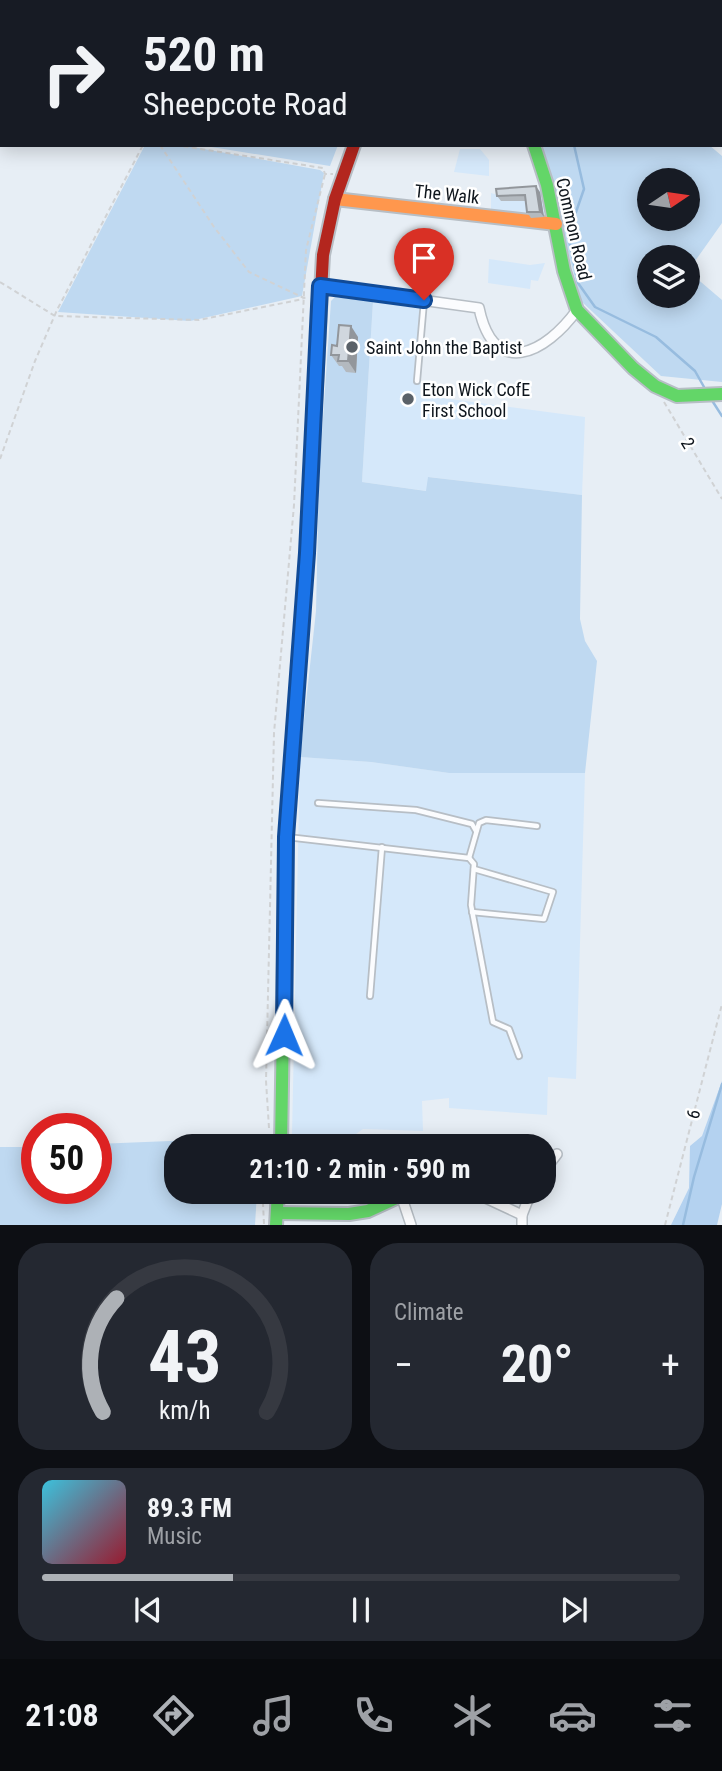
<!DOCTYPE html>
<meta charset="utf-8">
<style>
:root{--surface:#171b24;--page:#242831;--text:#f1f3f6;--muted:#9ea1a6;--line:#363941;--accent:#adb1b6}
body{margin:0;font-family:"Roboto Condensed",sans-serif;background:var(--page);color:var(--text);height:100vh;display:flex;flex-direction:column;font-size:26px;white-space:nowrap}
*{box-sizing:border-box;margin:0}
p{font-size:23px;color:var(--muted)}
.icon{flex:none;width:38px;height:38px;fill:none;stroke:currentColor;stroke-width:2;stroke-linecap:round;stroke-linejoin:round}
.map{position:relative;height:1225px;overflow:hidden}
.side{display:flex;flex-direction:column;gap:18px;padding:18px;background:#0d0f14;flex:1}
.side>*{flex:none}
.guide{position:absolute;left:0px;top:0px;width:723px;height:147px;box-shadow:0 4px 18px #0003;background:#171b24;color:var(--text);overflow:hidden}
.needle{width:46px;rotate:77deg}
.fabs{position:absolute;left:637px;top:168px;display:grid;gap:14px}
.fabs a{display:grid;place-items:center;width:63px;height:63px;border-radius:50%;background:var(--surface);box-shadow:0 4px 18px #0003;font-size:35px}
.speed{position:absolute;left:21px;top:1113px;display:flex;gap:14px;font-size:35px;font-weight:700;text-align:center}
.speed>*{display:grid;place-content:center;width:91px;height:91px;border-radius:50%;background:var(--surface);box-shadow:0 4px 18px #0003;line-height:1}
.speed .limit{border:10px solid #d22;background:#fff;color:#111}
.pin{position:absolute;display:grid;place-items:center;width:60px;height:60px;color:#fff;margin:-72px -30px;border-radius:50% 50% 50% 0;rotate:-45deg;box-shadow:0 0 7px #0007}
.pin .icon{rotate:45deg}
.me{position:absolute;width:77px;margin:-38px;rotate:1deg;stroke-linejoin:round;filter:drop-shadow(0 0 5px #0008)}
.turn{display:flex;align-items:center;gap:24px;height:147px;padding:0 28px;font-size:32px}
.turn .icon{width:91px;height:91px;stroke-width:2.5}
.turn b{display:block;font-size:49px;line-height:60px}
.big{font-size:52px;font-weight:700;line-height:1.1}
.side .widget{flex:1;display:flex;flex-direction:column;justify-content:center;gap:10px;min-width:0;padding:0 24px;border-radius:28px;background:var(--page)}
.side .dial{align-items:center;gap:0}
.dial svg{height:182px;overflow:visible;fill:none;stroke:var(--line);stroke-width:7;stroke-linecap:round;text-anchor:middle}
.dial text{fill:var(--text);stroke:none}
.song{display:flex;align-items:center;gap:21px}
.cover{width:84px;height:84px;border-radius:10px;background:linear-gradient(135deg,hsl(190 70% 55%),hsl(350 70% 35%))}
.played{height:7px;border-radius:4px;background:linear-gradient(90deg,var(--accent) 30%,var(--line) 30%)}
.keys{display:flex;justify-content:space-around;direction:ltr}
.heat{display:flex;justify-content:space-between;align-items:center;font-size:38px;direction:ltr}
.side .tiles{flex:1;display:grid;gap:18px;grid-template-columns:1fr 1fr}
.widget:last-child{grid-column:span 2}
.trip{position:absolute;left:164px;top:1134px;width:392px;height:70px;border-radius:28px;background:var(--surface);box-shadow:0 4px 18px #0003;font-weight:700;line-height:70px;text-align:center}
.dock{display:flex;height:112px;justify-content:space-around;align-items:center;background:#090b0e;color:var(--muted)}
.dock .icon{width:49px;height:49px}
.dock .on{color:var(--accent)}
.dock b{font-size:32px;color:var(--text)}
.map>svg:first-child{display:block}
</style>
<div class="map">
<svg width="722" height="1225" viewBox="0 0 722 1225">
<rect width="100%" height="100%" fill="#e7eef5"/>
<g fill="#d5e8fa">
<path d="M 460,149 L 480,149 L 489,160 L 489,176 L 454,172 Z"/>
<path d="M 543,190 L 547,214 L 491,215 L 491,193 L 498,195 Z"/>
<path d="M 489,259 L 530,265 L 545,263 L 538,281 L 531,280 L 530,289 L 488,283 Z"/>
<path d="M 373,301 L 427,310 L 424,312 L 420,395 L 585,417 L 582,495 L 429,477 L 427,491 L 362,482 Z"/>
<path d="M 300,757 L 371,762 L 449,773 L 585,773 L 576,1079 L 548,1077 L 547,1115 L 449,1108 L 449,1098 L 422,1101 L 423,1131 L 363,1129 L 349,1139 L 292,1135 Z"/>
</g>
<g fill="#bfd9f1" fill-rule="evenodd">
<path d="M 145,145 L 182,145 L 320,170 L 324,173 L 302,296 L 190,321 L 58,312 Z"/>
<path d="M 199,145 L 338,145 L 330,166 Z"/>
<path d="M 540,145 L 709,145 L 722,156 L 722,223 L 688,271 L 722,300 L 722,382 L 661,376 L 581,301 ZM 649,180 L 688,180 L 688,219 L 649,219 ZM 649,257 L 688,257 L 688,296 L 649,296 Z"/>
<path d="M 335,297 L 373,301 L 362,482 L 426,491 L 428,477 L 582,495 L 580,619 L 585,641 L 597,661 L 585,773 L 449,773 L 371,762 L 300,757 L 316,611 L 319,477 L 331,301 Z"/>
<path d="M 260,1134 L 260,1146 L 177,1146 L 177,1192 L 257,1192 L 255,1225 L 0,1225 L 0,1147 L 37,1147 L 37,1188 L 96,1188 L 96,1144 L 244,1138 Z"/>
</g>
<path fill="#b4d2f0" d="M 722,1081 L 722,1204 L 717,1225 L 671,1225 L 689,1188 L 690,1146 L 702,1136 Z"/>
<g fill="none" stroke-linecap="round" stroke-linejoin="round">
<g stroke="#97bcdf" stroke-width="2.5">
<path d="M 540,2 L 541,0"/>
<path d="M 574,145 L 584,189 L 568,235 L 578,283 L 595,307 L 656,337 L 695,371 L 704,387"/>
<path d="M 713,402 L 722,416"/>
<path d="M 683,1225 L 694,1177 L 722,1084"/>
</g>
<defs>
<g id="lane">
<path d="M 417,381 L 424,301"/>
<path d="M 318,803 L 416,810 L 472,824 L 476,831"/>
<path d="M 287,837 L 469,858 L 474,864 L 471,905 L 493,1022 L 509,1029 L 519,1056"/>
<path d="M 469,858 L 479,823 L 486,820 L 537,826"/>
<path d="M 472,912 L 544,919 L 553,892 L 474,869"/>
<path d="M 370,996 L 382,847"/>
</g>
<g id="street">
<path d="M 276,2 L 277,0"/>
<path d="M 339,2 L 339,0"/>
<path d="M 502,2 L 502,0"/>
<path d="M 320,286 L 479,308 C 494,380 546,353 577,310"/>
<path d="M 544,1171 L 557,1154"/>
<path d="M 465,1192 L 477,1194 L 522,1215"/>
<path d="M 401,1195 L 411,1225"/>
<path d="M 522,1225 L 522,1215 L 531,1192"/>
</g>
<g id="fast">
<path d="M 534,145 L 547,185 L 564,271 L 577,310 L 633,368 L 655,386 L 677,396 L 722,394"/>
<path d="M 281,1146 L 286,837 L 297,683"/>
<path d="M 277,1213 L 349,1214 L 368,1211 L 409,1192"/>
<path d="M 276,1225 L 278,1192"/>
</g>
<path id="slow" d="M 335,199 L 556,224"/>
<g id="jam">
<path d="M 399,0 L 399,2"/>
<path d="M 297,683 L 307,553 L 323,255 L 335,199 L 354,145"/>
</g>
</defs>
<use href="#lane" stroke="#b7bec5" stroke-width="8"/>
<use href="#street" stroke="#b7bec5" stroke-width="12"/>
<use href="#fast" stroke="#b7bec5" stroke-width="16"/>
<use href="#slow" stroke="#b7bec5" stroke-width="16"/>
<use href="#jam" stroke="#b7bec5" stroke-width="16"/>
<g stroke="#d0d2d4" stroke-width="2" stroke-dasharray="5 3.5" stroke-linecap="butt">
<path d="M 0,2 L 4,0"/>
<path d="M 26,2 L 27,0"/>
<path d="M 215,2 L 216,0"/>
<path d="M 721,24 L 722,23"/>
<path d="M 0,63 L 2,59"/>
<path d="M 0,115 L 2,115"/>
<path d="M 160,145 L 214,227 L 249,272 L 304,298 L 307,297"/>
<path d="M 175,145 L 323,168 L 325,174 L 333,174"/>
<path d="M 0,282 L 55,316 L 199,320 L 303,299"/>
<path d="M 664,402 L 722,499"/>
<path d="M 0,459 L 35,361 L 57,310 L 143,145"/>
<path d="M 269,1128 L 266,1081 L 274,733 L 294,505 L 306,250 L 325,174"/>
<path d="M 264,1224 L 263,1204 L 266,1192"/>
<path d="M 665,1225 L 722,1004"/>
</g>
<use href="#lane" stroke="#fbfcfe" stroke-width="4.5"/>
<use href="#street" stroke="#fbfcfe" stroke-width="9"/>
<use href="#fast" stroke="#63d668" stroke-width="12"/>
<use href="#slow" stroke="#ff974d" stroke-width="12"/>
<use href="#jam" stroke="#b3261e" stroke-width="12"/>
</g>
<g fill="#b3b9bf">
<path d="M 540,192 L 544,217 L 531,218 L 527,212 L 526,201 L 501,201 L 497,196 Z"/>
<path d="M 358,337 L 356,373 L 346,372 L 342,366 L 339,366 L 331,355 L 337,346 Z"/>
</g>
<g fill="#92969b">
<path d="M 536,186 L 540,192 L 544,217 L 540,212 Z"/>
<path d="M 351,326 L 358,337 L 356,373 L 348,361 Z"/>
</g>
<g fill="#d0d7de" stroke="#92969b" stroke-width="2">
<path d="M 536,186 L 540,212 L 527,212 L 525,195 L 497,196 L 496,189 Z"/>
<path d="M 339,325 L 351,326 L 348,361 L 338,361 L 339,355 L 331,355 L 332,345 L 337,346 Z"/>
</g>
<g fill="none" stroke-linecap="round" stroke-linejoin="round">
<defs>
<path id="route" d="M 284,1035 L 286,837 L 307,553 L 320,286 L 424,300"/>
</defs>
<use href="#route" stroke="#114b97" stroke-width="18"/>
<use href="#route" stroke="#1a73e8" stroke-width="12"/>
</g>
<g fill="#5a6168" stroke="#fff" stroke-width="2.5">
<circle cx="352" cy="347" r="7"/>
<circle cx="408" cy="399" r="7"/>
</g>
<g text-anchor="middle" dominant-baseline="central" stroke-width="5" stroke-linejoin="round" paint-order="stroke">
<g font-size="18" fill="#0e151c" stroke="#fff">
<text transform="translate(447 194) rotate(6)">The Walk</text>
<text transform="translate(574 229) rotate(77)">Common Road</text>
<text transform="translate(688 443) rotate(59)">2</text>
<text transform="translate(693 1114) rotate(-75)">6</text>
</g>
<g font-size="18" fill="#0e151c" stroke="#fff" text-anchor="start">
<text x="366" y="347">Saint John the Baptist</text>
<text x="422" y="389">Eton Wick CofE<tspan x="422" dy="21">First School</tspan></text>
</g>
</g>
</svg>
<div class="fabs">
<a><svg class="needle" viewBox="-14 -14 28 28"><path d="M0-13l5 13h-10z" fill="#e53935"/><path d="M0 13l5-13h-10z" fill="#9ea1a6"/></svg></a>
<a><svg class="icon" aria-label="layers" viewBox="0 0 24 24"><path d="M12 4l9 5-9 5-9-5zM3 14l9 5 9-5"/></svg></a>
</div>
<div class="speed"><div class="limit">50</div></div>
<div class="pin" style="left:424px;top:300px;background:#d93025"><svg class="icon" aria-label="arrive" viewBox="0 0 24 24"><path d="M6 21V4h12l-3 4 3 4H6"/></svg></div>
<svg class="me" style="left:284px;top:1035px" viewBox="-20 -20 40 40"><path d="M0-17L14 15 0 8-14 15z" fill="#1a73e8" stroke="#fff" stroke-width="4"/></svg>
<div class="trip">21:10 · 2 min · 590 m</div>
<div class="guide">
<div class="turn"><svg class="icon" aria-label="right" viewBox="0 0 24 24"><path d="M7 20v-9h11M14 6l5 5-5 5"/></svg><div><b>520 m</b>Sheepcote Road</div></div>
</div>
</div>
<section class="side">
<div class="tiles">
<div class="widget dial"><svg viewBox="0 0 100 80">
<path d="M14 69A42 42 0 1 1 86 69"/>
<path d="M14 69A42 42 0 0 1 20 19" stroke="#adb1b6"/>
<text x="50" y="56" font-size="32" font-weight="700">43</text>
<text x="50" y="72" font-size="11">km/h</text>
</svg></div>
<div class="widget"><p>Climate</p>
<div class="heat"><a>−</a><b class="big">20°</b><a>+</a></div>
</div>
<div class="widget">
<div class="song"><i class="cover"></i><div><b>89.3 FM</b><p>Music</p></div></div>
<div class="played"></div>
<div class="keys"><svg class="icon" aria-label="previous" viewBox="0 0 24 24"><path d="M18 5L8 12l10 7zM5 5v14"/></svg><svg class="icon" aria-label="pause" viewBox="0 0 24 24"><path d="M8 5v14M16 5v14"/></svg><svg class="icon" aria-label="next" viewBox="0 0 24 24"><path d="M6 5l10 7-10 7zM19 5v14"/></svg></div>
</div>
</div>
</section>
<nav class="dock">
<b>21:08</b>
<svg class="icon on" aria-label="directions" viewBox="0 0 24 24"><path d="M12 3l9 9-9 9-9-9zM9 14v-3h6M13 9l2 2-2 2"/></svg>
<svg class="icon" aria-label="music" viewBox="0 0 24 24"><path d="M9 18V5l10-2v13"/><circle cx="6" cy="18" r="3"/><circle cx="16" cy="16" r="3"/></svg>
<svg class="icon" aria-label="phone" viewBox="0 0 24 24"><path d="M5 4h4l2 5-3 2q2 4 5 5l2-3 5 2v4C11 20 4 13 5 4z"/></svg>
<svg class="icon" aria-label="climate" viewBox="0 0 24 24"><path d="M12 3v18M4 7l16 10M4 17L20 7"/></svg>
<svg class="icon" aria-label="car" viewBox="0 0 24 24"><path d="M5 17H2v-5l4-1 3-4h7l3 4 3 1v5h-3M9 17h6M6 11h13"/><circle cx="7" cy="17" r="2"/><circle cx="17" cy="17" r="2"/></svg>
<svg class="icon" aria-label="filters" viewBox="0 0 24 24"><path d="M4 7h16M4 17h16"/><circle cx="9" cy="7" r="2"/><circle cx="15" cy="17" r="2"/></svg>
</nav>
